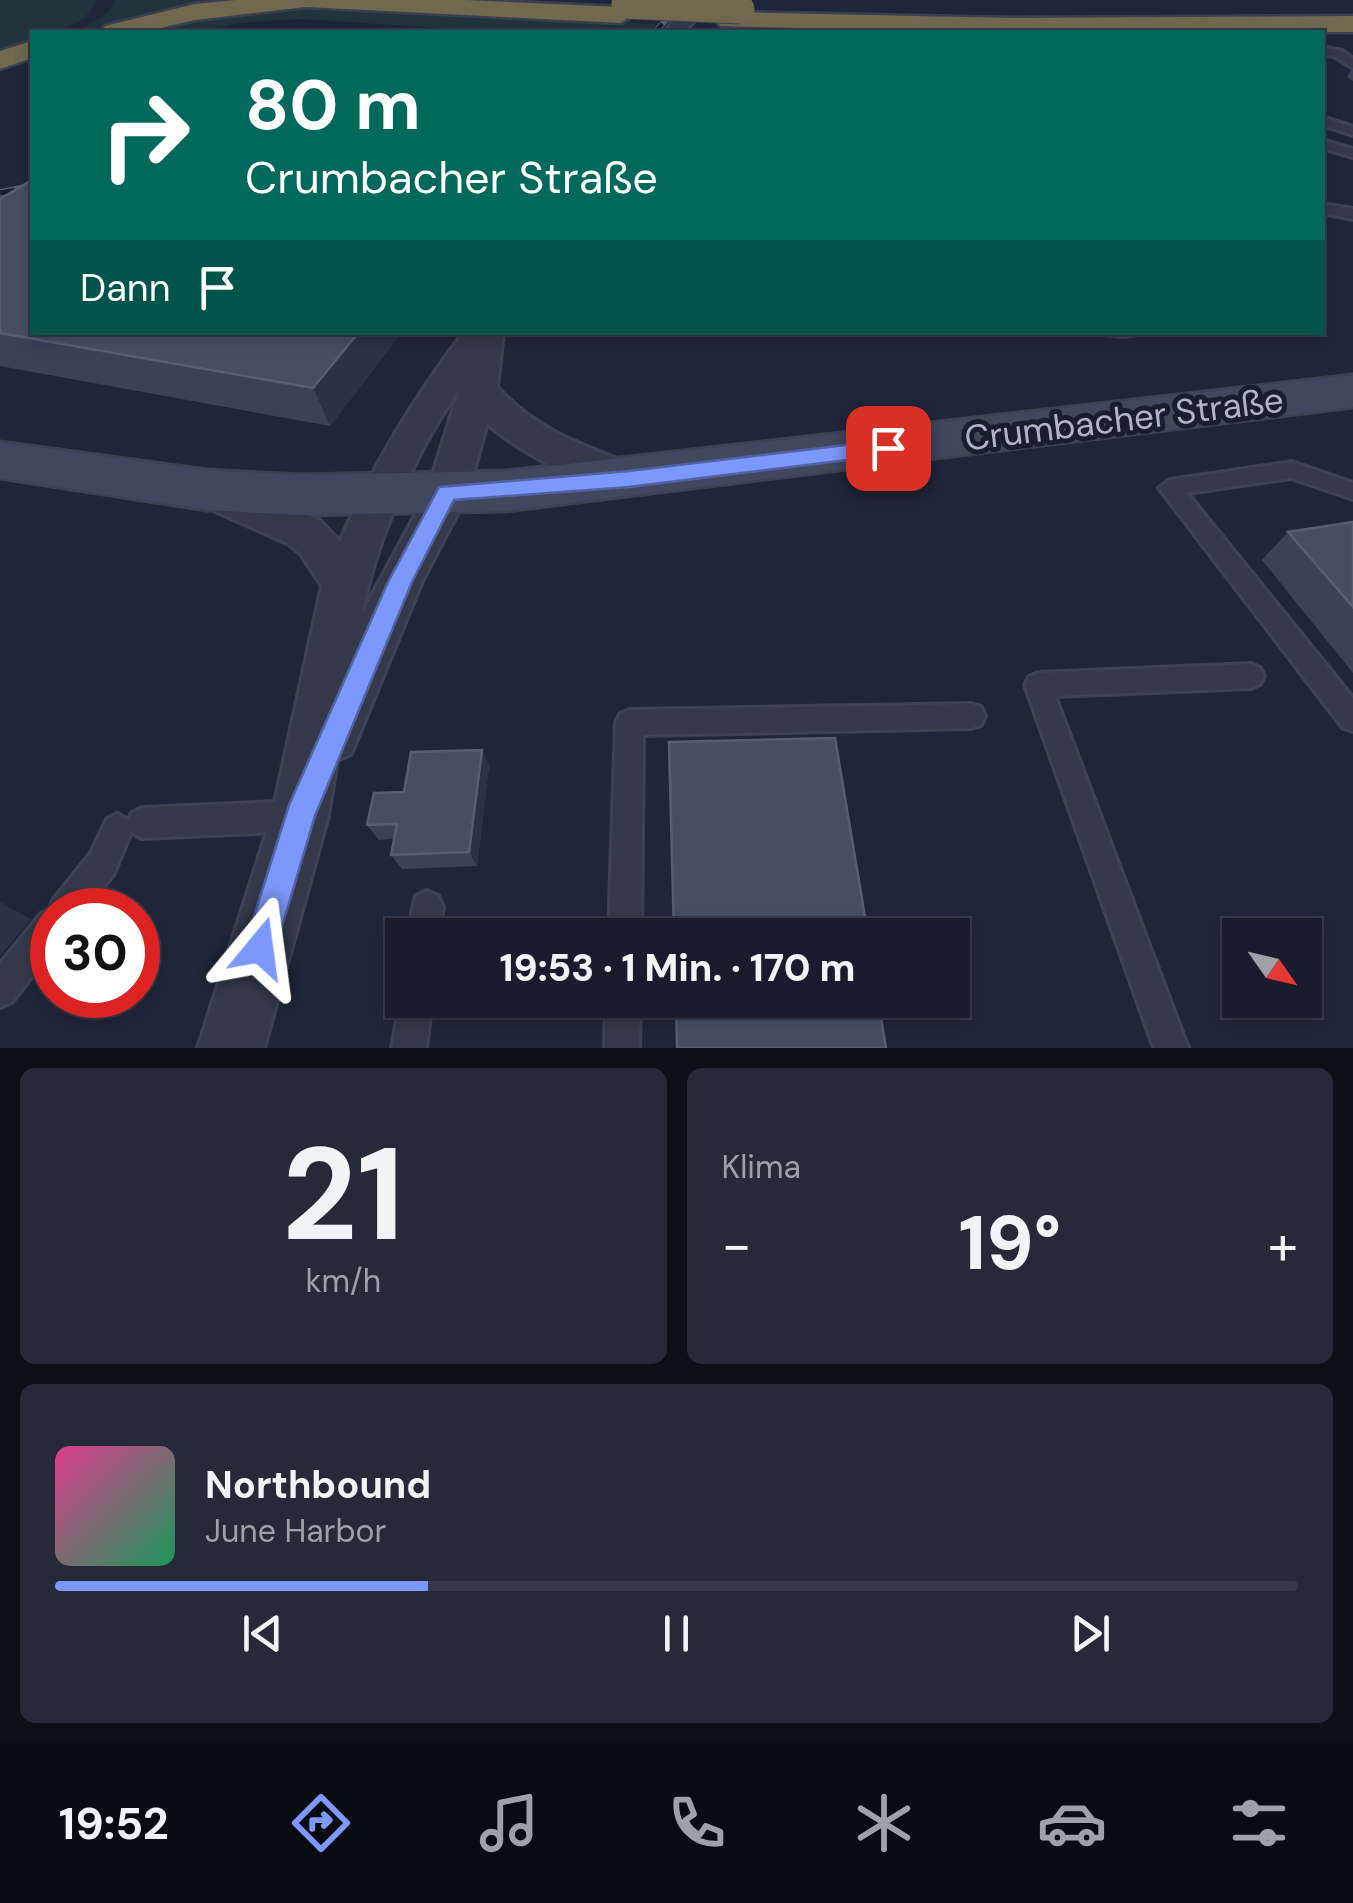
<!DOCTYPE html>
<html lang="de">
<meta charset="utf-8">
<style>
:root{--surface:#181c2c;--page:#252938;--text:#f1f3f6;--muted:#9fa1a9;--line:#363a48;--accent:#7d98fc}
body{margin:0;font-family:"DM Sans",sans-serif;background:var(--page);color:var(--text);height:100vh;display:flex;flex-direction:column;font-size:38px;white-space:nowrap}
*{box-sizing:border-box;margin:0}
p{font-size:32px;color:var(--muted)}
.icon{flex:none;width:55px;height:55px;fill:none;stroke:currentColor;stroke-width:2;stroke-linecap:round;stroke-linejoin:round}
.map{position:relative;height:1048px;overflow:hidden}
.panel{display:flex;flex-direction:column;gap:20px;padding:20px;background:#0d0f18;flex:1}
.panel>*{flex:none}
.top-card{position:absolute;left:30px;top:30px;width:1295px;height:305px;border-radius:0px;box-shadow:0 5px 15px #0003,0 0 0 2px var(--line);background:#00695c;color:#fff;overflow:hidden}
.needle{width:65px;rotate:124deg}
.buttons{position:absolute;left:1222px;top:918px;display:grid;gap:20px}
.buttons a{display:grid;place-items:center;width:100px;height:100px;border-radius:0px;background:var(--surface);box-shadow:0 5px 15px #0003,0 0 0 2px var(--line);font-size:50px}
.speed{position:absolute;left:30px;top:888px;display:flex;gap:20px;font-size:50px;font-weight:700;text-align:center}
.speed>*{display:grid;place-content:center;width:130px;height:130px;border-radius:50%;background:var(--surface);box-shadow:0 5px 15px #0003,0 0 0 2px var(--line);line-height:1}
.speed .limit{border:15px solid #d22;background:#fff;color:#111}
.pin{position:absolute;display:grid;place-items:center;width:85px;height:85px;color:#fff;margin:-42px;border-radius:20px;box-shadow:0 5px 15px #0006}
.me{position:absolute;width:110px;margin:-55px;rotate:16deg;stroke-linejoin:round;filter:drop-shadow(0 0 8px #0008)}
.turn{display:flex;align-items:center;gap:35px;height:210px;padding:0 50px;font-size:45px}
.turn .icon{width:130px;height:130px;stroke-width:2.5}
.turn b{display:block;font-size:70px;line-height:85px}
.then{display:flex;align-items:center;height:95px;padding:0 50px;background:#0003;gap:20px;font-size:38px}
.big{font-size:75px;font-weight:800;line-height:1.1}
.panel .tile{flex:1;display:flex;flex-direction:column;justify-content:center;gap:15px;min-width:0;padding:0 35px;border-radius:15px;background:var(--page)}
.panel .dial{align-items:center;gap:0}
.dial b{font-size:130px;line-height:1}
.song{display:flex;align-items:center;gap:30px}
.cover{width:120px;height:120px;border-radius:15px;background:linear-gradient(135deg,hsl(330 70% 55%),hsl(150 70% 35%))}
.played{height:10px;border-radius:5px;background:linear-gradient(90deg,var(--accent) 30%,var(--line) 30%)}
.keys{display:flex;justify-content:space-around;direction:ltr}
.heat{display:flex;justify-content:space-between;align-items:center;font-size:55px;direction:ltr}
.panel .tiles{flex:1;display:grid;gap:20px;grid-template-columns:1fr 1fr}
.tile:last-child{grid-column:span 2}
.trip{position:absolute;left:385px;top:918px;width:585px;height:100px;border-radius:0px;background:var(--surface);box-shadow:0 5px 15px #0003,0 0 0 2px var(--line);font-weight:800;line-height:100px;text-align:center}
.tabs{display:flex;height:160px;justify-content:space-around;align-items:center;background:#0a0b12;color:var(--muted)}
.tabs .icon{width:70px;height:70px}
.tabs .current{color:var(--accent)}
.tabs b{font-size:45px;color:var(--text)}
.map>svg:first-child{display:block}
</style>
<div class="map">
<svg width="1353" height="1048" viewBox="0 0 1353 1048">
<rect width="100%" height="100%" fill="#20263a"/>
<g fill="#22333b">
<path d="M 0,0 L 95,0 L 96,1 C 85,27 57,32 32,32 L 32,44 L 0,55 Z"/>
<path d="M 116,0 L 252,0 L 100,32 L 78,32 L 107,13 Z"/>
<path d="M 286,4 L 656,24 L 649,32 L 508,32 L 299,19 L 240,23 L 196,32 L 132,32 L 172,22 Z"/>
</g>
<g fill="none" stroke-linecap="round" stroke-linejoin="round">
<defs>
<g id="service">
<path d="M 1322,47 L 1342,51 L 1353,59 L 1353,68 L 1334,56 L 1322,54 Z"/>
<path d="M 1322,117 L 1353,127 L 1353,135 L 1322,125 Z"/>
<path d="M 1322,140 L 1353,149 L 1353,157 L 1322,148 Z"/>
<path d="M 1322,204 L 1353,209 L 1353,219 L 1322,213 Z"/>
<path d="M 1292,462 L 1353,483 L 1353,499 L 1291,478 L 1187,493 L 1353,698 L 1353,731 L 1343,728 L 1159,488 L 1170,480 Z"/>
<path d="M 1251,664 L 1260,668 L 1264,676 L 1260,684 L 1251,688 L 1055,696 L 1188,1048 L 1154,1048 L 1025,685 L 1029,677 L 1038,673 Z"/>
<path d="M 971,704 L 981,707 L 985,716 L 981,725 L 971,728 L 643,735 L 641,935 L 609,935 L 616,723 L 620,714 L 630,710 Z"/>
<path d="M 300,801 L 310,806 L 315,816 L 310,826 L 300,831 L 142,838 L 131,832 L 113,875 L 85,910 L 52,910 L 52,950 L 12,1002 L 0,1007 L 0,964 L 41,914 L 49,910 L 54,899 L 91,853 L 107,819 L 117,814 L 128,820 L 132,813 L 142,808 Z"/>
<path d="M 427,891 L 438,896 L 443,907 L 439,935 L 407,935 L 416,896 Z"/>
<path d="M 402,990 L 402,1000 L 432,1000 L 426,1048 L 392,1048 Z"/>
<path d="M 606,1000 L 640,1000 L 639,1048 L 605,1048 Z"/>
</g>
<g id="minor">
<path d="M 690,0 L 710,0 L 685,32 L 665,32 Z"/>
<path d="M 464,332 L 503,332 L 497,387 C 536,432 589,448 643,469 L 649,479 L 643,489 C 606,501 515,450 487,423 L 468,493 L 422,581 L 351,754 L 337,760 L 328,816 L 264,1048 L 198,1048 L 272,816 L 322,586 L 301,554 L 289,544 L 193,501 L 187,490 L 193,479 L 207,475 L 221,479 L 319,520 L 340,542 C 372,466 414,398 464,332 ZM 460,388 L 427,493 L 362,614 C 375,540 417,449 460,388 Z"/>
</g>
<path id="secondary" d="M 1353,375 L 1353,407 L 505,511 L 299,515 L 207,510 L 0,478 L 0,442 L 207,470 L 299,475 L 505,471 Z"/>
<g id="motorway">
<path d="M 236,0 L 466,0 L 621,7 L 634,15 L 621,23 L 306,7 L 195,20 L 144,32 L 101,32 L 105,26 L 195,4 Z"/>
<path d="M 729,12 L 1011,18 L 1353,16 L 1353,32 L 945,32 L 720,26 L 716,20 L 720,14 Z"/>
<path d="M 32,41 L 32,58 L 0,69 L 0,51 Z"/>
</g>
</defs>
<use href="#service" stroke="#3d4253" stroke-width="6"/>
<use href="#minor" stroke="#3d4253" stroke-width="6"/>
<use href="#secondary" stroke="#3d4253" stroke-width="5"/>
<use href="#motorway" stroke="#3b4051" stroke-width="5"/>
<use href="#service" fill="#34394a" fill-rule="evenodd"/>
<use href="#minor" fill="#34394a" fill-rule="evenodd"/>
<use href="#secondary" fill="#41475d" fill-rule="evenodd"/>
<use href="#motorway" fill="#706950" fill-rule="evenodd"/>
<defs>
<path id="rail-far1" d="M 655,32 L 684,0"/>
<path id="rail" d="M 0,193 L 32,187"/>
</defs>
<use href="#rail-far1" stroke="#555c71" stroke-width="6"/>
<use href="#rail" stroke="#555c71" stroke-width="8"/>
<use href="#rail-far1" stroke="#191e2e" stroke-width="4" stroke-dasharray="11" stroke-linecap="butt"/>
<use href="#rail" stroke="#191e2e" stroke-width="5" stroke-dasharray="15" stroke-linecap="butt"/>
<defs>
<path id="motorway-bridge" d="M 626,4 L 740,9"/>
</defs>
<use href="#motorway-bridge" stroke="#3b4051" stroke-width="31" stroke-linecap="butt"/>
<use href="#motorway-bridge" stroke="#706950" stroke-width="29"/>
</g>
<g fill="#3b4258">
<path d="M 1353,67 L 1353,81 L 1347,77 Z"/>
<path d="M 0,199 L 402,332 L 330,426 L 0,366 Z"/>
<path d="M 1050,332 L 1173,332 L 1124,339 Z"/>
<path d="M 1353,522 L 1353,673 L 1262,560 L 1288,532 Z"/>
<path d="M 482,750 L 489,766 L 477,866 L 402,869 L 391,855 L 394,839 L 379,840 L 367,825 L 404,792 Z"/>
</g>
<g fill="#2b3147">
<path d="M 359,332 L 402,332 L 330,426 L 313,388 Z"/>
<path d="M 482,750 L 489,766 L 477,866 L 469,852 Z"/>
<path d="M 0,902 L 31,919 L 0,956 Z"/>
</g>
<g fill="#474e64" stroke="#575e73" stroke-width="2.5">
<path d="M 32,180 L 32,332 L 359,332 L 313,388 L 0,333 L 0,199 Z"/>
<path d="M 1353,522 L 1353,607 L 1288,532 Z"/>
<path d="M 835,738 L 868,935 L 674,935 L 669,742 Z"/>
<path d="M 482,750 L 469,852 L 391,855 L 397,824 L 367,825 L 374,793 L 404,792 L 411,752 Z"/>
<path d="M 676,1000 L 878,1000 L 886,1048 L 677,1048 Z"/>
</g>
<path fill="#7d98fc" stroke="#5163a4" stroke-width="2.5" d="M 888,440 L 898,448 L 888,455 L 629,487 L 454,500 L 412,582 L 315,816 L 272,960 L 260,965 L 249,960 L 244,948 L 289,805 L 388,582 L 439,487 L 629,471 Z"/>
<g text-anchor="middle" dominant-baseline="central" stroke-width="10" stroke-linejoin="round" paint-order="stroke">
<g font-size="35" fill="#aeb3c6" stroke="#191e2e">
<text transform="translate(1124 419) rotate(-7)">Crumbacher Straße</text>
</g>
</g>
</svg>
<div class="buttons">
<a><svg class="needle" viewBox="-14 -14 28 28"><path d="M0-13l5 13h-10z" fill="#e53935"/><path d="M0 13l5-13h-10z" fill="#9fa1a9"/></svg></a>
</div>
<div class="speed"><div class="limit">30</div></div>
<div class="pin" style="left:888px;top:448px;background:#d93025"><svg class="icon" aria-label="arrive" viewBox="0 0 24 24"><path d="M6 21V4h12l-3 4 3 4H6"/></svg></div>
<svg class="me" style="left:260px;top:948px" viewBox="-20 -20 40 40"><path d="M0-17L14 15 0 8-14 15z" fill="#7d98fc" stroke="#fff" stroke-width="4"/></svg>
<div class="trip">19:53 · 1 Min. · 170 m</div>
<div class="top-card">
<div class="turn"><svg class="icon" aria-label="right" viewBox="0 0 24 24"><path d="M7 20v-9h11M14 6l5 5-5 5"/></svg><div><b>80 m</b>Crumbacher Straße</div></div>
<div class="then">Dann<svg class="icon" aria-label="arrive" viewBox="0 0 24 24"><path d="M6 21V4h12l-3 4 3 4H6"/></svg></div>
</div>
</div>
<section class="panel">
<div class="tiles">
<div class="tile dial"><b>21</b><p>km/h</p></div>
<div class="tile"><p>Klima</p>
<div class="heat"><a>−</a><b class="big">19°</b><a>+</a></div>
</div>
<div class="tile">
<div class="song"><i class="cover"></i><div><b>Northbound</b><p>June Harbor</p></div></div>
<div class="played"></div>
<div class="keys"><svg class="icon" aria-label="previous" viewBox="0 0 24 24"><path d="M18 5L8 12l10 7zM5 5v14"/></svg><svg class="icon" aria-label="pause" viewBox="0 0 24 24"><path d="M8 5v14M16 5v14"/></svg><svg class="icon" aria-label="next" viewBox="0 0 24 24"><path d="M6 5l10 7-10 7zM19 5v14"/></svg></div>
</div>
</div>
</section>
<nav class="tabs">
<b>19:52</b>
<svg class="icon current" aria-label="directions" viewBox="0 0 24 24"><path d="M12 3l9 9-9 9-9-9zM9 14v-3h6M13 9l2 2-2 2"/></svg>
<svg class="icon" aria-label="music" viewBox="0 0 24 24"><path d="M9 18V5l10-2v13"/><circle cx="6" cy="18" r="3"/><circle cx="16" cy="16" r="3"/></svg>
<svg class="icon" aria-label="phone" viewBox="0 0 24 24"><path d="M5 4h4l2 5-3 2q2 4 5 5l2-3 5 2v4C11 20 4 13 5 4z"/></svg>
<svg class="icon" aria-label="climate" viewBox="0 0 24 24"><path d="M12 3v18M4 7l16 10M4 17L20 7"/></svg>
<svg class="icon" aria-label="car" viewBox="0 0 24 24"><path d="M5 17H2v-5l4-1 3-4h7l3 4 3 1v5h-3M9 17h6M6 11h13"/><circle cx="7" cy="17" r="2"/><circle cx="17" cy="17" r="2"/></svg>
<svg class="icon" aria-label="filters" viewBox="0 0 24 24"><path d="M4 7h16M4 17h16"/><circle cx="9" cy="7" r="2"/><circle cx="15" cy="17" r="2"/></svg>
</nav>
